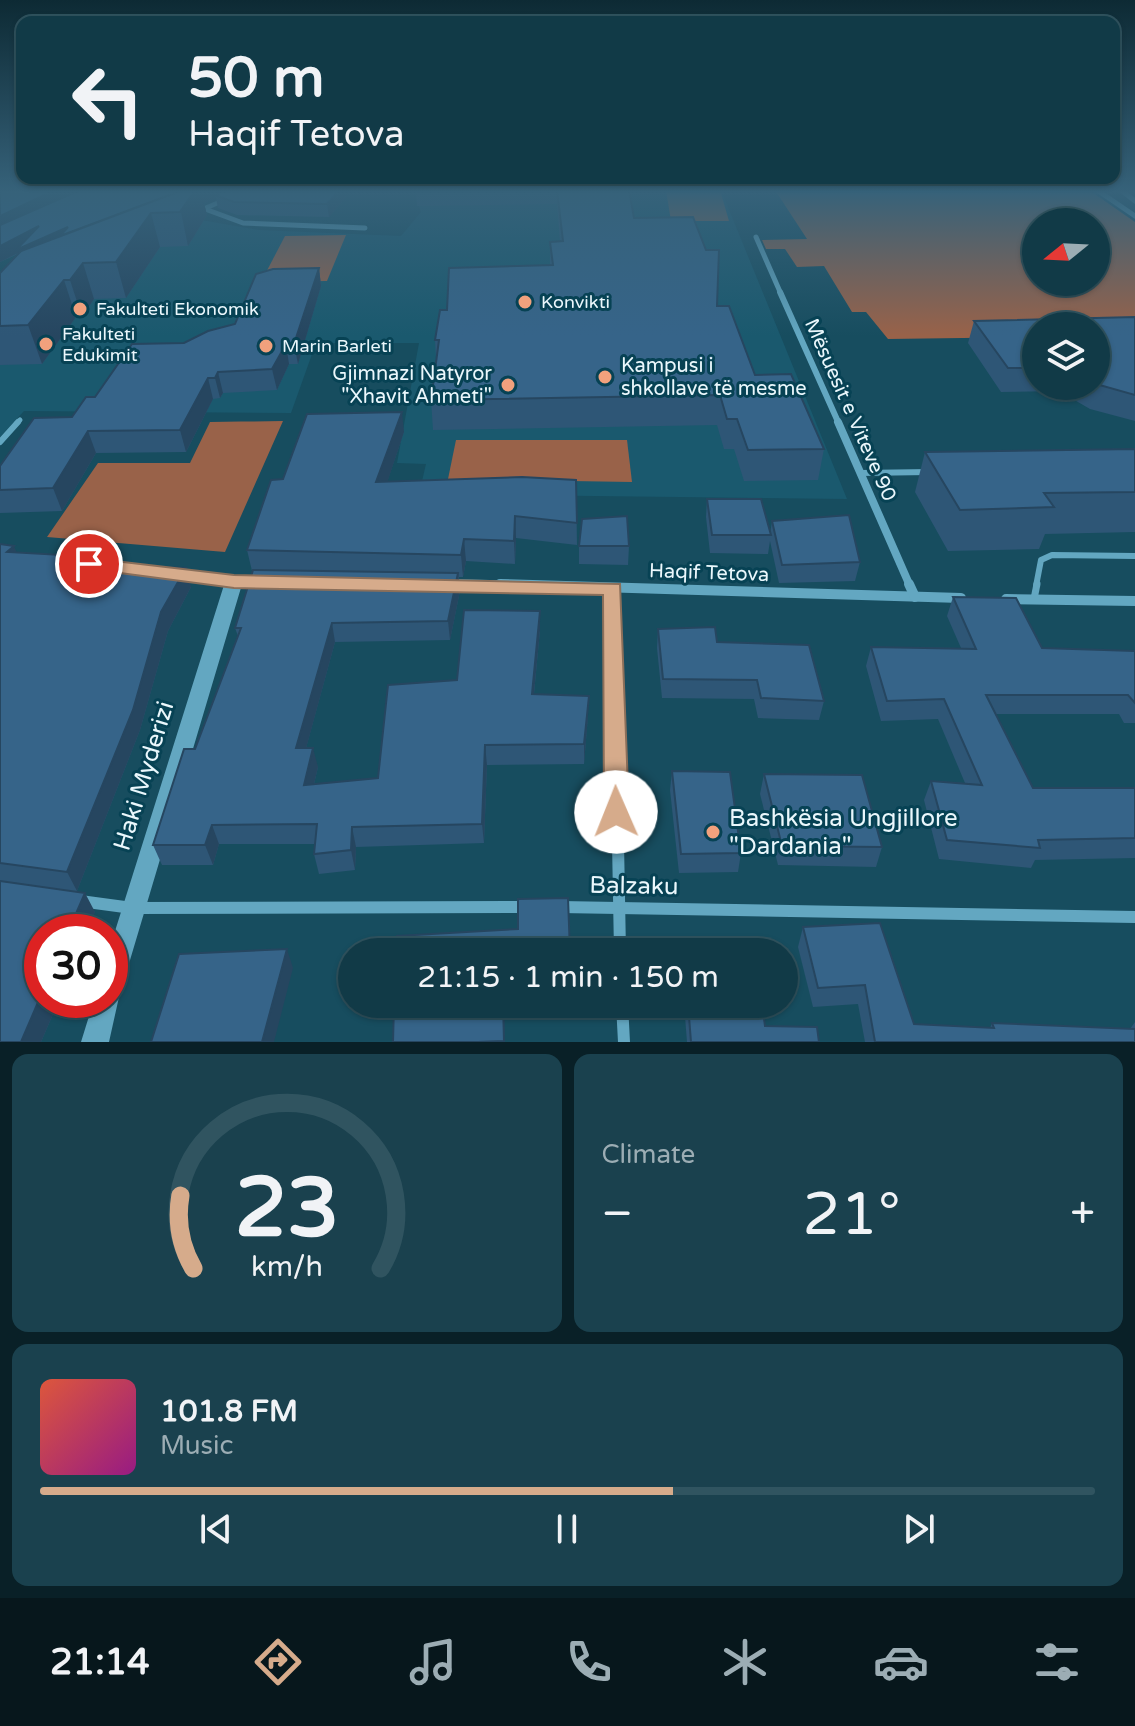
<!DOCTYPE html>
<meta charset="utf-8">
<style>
:root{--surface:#113a47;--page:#1a414e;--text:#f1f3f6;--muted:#9cadb4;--line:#305460;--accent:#d6ab8b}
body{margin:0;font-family:"Varela Round",sans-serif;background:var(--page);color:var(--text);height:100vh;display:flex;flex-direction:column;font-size:30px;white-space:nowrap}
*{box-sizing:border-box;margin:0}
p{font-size:26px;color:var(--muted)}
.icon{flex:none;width:44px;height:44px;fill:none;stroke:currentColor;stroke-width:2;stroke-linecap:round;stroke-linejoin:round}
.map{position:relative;height:1042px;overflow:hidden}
.panel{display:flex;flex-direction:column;gap:12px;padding:12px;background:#092027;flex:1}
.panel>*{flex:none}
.banner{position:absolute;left:16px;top:16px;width:1104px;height:168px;border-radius:16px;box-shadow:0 2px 6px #0004,0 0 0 2px var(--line);background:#113a47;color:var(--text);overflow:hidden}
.needle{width:52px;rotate:252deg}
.buttons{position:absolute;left:1022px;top:208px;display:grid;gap:16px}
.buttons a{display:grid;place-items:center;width:88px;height:88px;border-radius:50%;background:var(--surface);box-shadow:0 2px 6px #0004,0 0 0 2px var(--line);font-size:40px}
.speed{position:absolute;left:24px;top:914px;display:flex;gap:16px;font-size:40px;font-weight:700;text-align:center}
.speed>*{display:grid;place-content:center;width:104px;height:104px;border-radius:50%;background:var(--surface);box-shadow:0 2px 6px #0004,0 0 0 2px var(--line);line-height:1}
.speed .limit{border:12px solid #d22;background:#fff;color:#111}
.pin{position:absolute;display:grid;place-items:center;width:68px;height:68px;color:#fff;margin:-34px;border:4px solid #fff;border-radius:50%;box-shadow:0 2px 8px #0007}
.me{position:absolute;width:88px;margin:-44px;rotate:359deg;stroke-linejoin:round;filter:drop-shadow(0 0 6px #0008)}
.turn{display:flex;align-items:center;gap:28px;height:168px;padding:0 40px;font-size:36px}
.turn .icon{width:104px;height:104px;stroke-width:2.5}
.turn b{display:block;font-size:56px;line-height:68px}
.big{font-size:60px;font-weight:600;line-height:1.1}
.panel .card{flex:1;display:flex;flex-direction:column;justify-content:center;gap:12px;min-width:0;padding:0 28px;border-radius:16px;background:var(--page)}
.panel .dial{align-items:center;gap:0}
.dial svg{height:208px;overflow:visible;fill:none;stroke:var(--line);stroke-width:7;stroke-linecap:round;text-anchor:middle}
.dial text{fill:var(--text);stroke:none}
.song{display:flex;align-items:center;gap:24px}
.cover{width:96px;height:96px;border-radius:12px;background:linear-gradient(135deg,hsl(10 70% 55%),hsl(310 70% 35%))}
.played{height:8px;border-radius:4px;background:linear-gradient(90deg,var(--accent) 60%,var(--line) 60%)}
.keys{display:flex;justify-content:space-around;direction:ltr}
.heat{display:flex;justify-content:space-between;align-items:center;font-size:44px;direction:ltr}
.panel .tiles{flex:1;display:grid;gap:12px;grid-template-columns:1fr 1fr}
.card:last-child{grid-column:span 2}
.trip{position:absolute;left:338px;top:938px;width:460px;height:80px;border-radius:40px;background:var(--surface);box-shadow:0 2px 6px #0004,0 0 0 2px var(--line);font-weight:600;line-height:80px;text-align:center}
.tab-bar{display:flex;height:128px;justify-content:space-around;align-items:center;background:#07171c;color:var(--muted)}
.tab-bar .icon{width:56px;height:56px}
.tab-bar .on{color:var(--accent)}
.tab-bar b{font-size:36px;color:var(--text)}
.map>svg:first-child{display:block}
</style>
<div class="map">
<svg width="1135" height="1042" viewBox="0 0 1135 1042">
<rect width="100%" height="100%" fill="#174d5f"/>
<path fill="#1a596e" d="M 414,190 L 721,190 L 847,499 L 419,494 L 426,464 L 397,463 L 419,343 L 316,343 L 291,413 L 24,411 L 0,437 L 0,310 L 201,220 L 259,230 L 401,236 L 421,212 Z"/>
<g fill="#996249" fill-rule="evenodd">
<path d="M 666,190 L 720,190 L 729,221 L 671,221 Z"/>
<path d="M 775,190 L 1089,190 L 1135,222 L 1135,336 L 1096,326 L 1036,326 L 1036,337 L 888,339 L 866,312 L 852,312 L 824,266 L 797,267 L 785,249 L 766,249 L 762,240 L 807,239 ZM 1036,222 L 1096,222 L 1096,282 L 1036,282 Z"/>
<path d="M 346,235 L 327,281 L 261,282 L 285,236 Z"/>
<path d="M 283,421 L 225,552 L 47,537 L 98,463 L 190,463 L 210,422 Z"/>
<path d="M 456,440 L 627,440 L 632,482 L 448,479 Z"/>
</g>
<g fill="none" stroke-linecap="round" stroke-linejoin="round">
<path stroke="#63a7c1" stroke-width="5" d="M 16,424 L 20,420"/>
<g stroke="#63a7c1" stroke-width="6">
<path d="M 0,442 L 18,422"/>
<path d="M 860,473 L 929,472"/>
<path d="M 1036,586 L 1041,560 L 1052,555 L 1135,556"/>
</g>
<path stroke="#63a7c1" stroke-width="7" d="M 1034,599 L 1037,584"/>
<g stroke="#63a7c1" stroke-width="5">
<path d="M 1097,190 L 1135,216"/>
<path d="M 1121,190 L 1135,201"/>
<path d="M 205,209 L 243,223 L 365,228"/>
<path d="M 756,237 L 781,294"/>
</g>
<path stroke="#63a7c1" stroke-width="6" d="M 780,292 L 839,424"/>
<g stroke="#63a7c1" stroke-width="8">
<path d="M 838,422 L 910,586"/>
<path d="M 450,583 L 569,586"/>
</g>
<g stroke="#63a7c1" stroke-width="10">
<path d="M 500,584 L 961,598"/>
<path d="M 909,584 L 915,597"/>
<path d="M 613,589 L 617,789"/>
<path d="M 1006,599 L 1135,601"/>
</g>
<g stroke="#63a7c1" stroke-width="12">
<path d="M 617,787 L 620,952"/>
<path d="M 80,901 L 132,908 L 526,907"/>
<path d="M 560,907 L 1135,917"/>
<path d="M 622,1004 L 624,1042"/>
</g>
<g fill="#63a7c1" fill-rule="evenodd">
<path d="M 242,190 L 253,190 L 189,218 L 181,216 Z"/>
<path d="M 169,567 L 234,575 L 243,581 L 119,997 L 109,1042 L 81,1042 L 94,1000 L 110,1000 L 110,947 L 224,585 L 163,576 L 160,572 Z"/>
</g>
</g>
<g fill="#2e5676" fill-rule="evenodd">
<path d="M 0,190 L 352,190 L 329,217 L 237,215 L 218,208 L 216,198 L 204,203 L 207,215 L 188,246 L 160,247 L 126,298 L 94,299 L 82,317 L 76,317 L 42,364 L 0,365 L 0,273 L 18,254 L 0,262 Z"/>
<path d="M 416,190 L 629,190 L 634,218 L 717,306 L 755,375 L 824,449 L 818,480 L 744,481 L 734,449 L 724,449 L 717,425 L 433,430 L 431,400 L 436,358 L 435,340 L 447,310 L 550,265 L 550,242 L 560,241 L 557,204 L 417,206 Z"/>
<path d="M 319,268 L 321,286 L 298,364 L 289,364 L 277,390 L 223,393 L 220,398 L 213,399 L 186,452 L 96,453 L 62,511 L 0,513 L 0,466 L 72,417 L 95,397 L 184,343 L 235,324 Z"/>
<path d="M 1135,317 L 1135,421 L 1090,409 L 1059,391 L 1001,392 L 968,343 L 974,321 ZM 1036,326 L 1096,326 L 1096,386 L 1036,386 Z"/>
<path d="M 404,432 L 387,482 L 576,480 L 577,545 L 516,538 L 515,564 L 466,561 L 463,577 L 459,577 L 460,591 L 450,640 L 335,642 L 306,748 L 318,767 L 314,784 L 378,778 L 457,680 L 540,611 L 540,630 L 534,694 L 588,716 L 584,764 L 487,765 L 484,843 L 356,847 L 355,870 L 319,874 L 314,854 L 315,844 L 219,844 L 213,865 L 162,865 L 153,845 L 195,749 L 238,636 L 235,628 L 252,571 L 247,550 L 283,479 Z"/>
<path d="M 1135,449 L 1135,532 L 1045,534 L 1039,549 L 948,551 L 915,492 L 925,452 Z"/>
<path d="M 707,499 L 770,534 L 772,521 L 860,562 L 855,581 L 779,583 L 770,541 L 768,554 L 710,553 L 706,517 Z"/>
<path d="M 0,544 L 17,553 L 116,558 L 119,566 L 191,587 L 168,631 L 140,730 L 77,891 L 95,912 L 42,1000 L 59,1000 L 41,1042 L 0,1042 Z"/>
<path d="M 579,546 L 629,546 L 628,565 L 579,564 Z"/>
<path d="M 953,597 L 1042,648 L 1135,651 L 1135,723 L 1124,723 L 1119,714 L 996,714 L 1033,788 L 1135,788 L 1135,858 L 1035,860 L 1031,868 L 939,859 L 924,800 L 931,781 L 965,783 L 938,719 L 881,721 L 866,666 L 871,647 L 961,648 L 947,616 Z"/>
<path d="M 658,629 L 717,642 L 824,701 L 819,720 L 758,718 L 754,699 L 662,698 L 657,648 Z"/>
<path d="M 672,771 L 741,853 L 738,872 L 679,873 L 670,790 Z"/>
<path d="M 764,774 L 882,847 L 876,867 L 778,865 L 760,794 Z"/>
<path d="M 803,927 L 914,1024 L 990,1028 L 992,1023 L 1130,1029 L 1135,1022 L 1135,1042 L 865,1042 L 858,1004 L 813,1007 L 798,947 Z"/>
<path d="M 684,1004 L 762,1004 L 765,1026 L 819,1042 L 687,1042 Z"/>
</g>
<g fill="#264660">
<path d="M 55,190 L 85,190 L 0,231 L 0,216 Z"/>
<path d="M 195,190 L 235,190 L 215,195 L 216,198 L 204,203 L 207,215 L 188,246 L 181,212 L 151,213 L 160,247 L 126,298 L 116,262 L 21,264 L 18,253 L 0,262 L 0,246 L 39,226 L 68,227 Z"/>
<path d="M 340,190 L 352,190 L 329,217 L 327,204 Z"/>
<path d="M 83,263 L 94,299 L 82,317 L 70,280 Z"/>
<path d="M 319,268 L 321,286 L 298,364 L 294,344 Z"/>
<path d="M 64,280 L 76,317 L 42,364 L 28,325 Z"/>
<path d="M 286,344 L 289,364 L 277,390 L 272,369 Z"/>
<path d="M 218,372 L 223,393 L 220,398 L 215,378 Z"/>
<path d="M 208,378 L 213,399 L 186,452 L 180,430 Z"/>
<path d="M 402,412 L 404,432 L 380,504 L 376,482 Z"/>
<path d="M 88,431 L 96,453 L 62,511 L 53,488 Z"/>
<path d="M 515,516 L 516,538 L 515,564 L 514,541 Z"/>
<path d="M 464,539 L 466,561 L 463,577 L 461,555 Z"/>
<path d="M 14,546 L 22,565 L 7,552 Z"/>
<path d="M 116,558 L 122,576 L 110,566 Z"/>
<path d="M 186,568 L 191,587 L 168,631 L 140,730 L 77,891 L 67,872 L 161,612 Z"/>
<path d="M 458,573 L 460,591 L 450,640 L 448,621 Z"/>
<path d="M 540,611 L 540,630 L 532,714 L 532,694 Z"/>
<path d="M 332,623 L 335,642 L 301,767 L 296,748 Z"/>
<path d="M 589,696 L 588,716 L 584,764 L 584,744 Z"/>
<path d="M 485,745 L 487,765 L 484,843 L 482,824 Z"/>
<path d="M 313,748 L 318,767 L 309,805 L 304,785 Z"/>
<path d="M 212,825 L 219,844 L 213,865 L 205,845 Z"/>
<path d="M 352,827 L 356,847 L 355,870 L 351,850 Z"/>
<path d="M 85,893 L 95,912 L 86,932 L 68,932 Z"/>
<path d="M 287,949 L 293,968 L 274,1042 L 262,1042 Z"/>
<path d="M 42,993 L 42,1000 L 59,1000 L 41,1042 L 21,1042 Z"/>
<path d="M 503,1004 L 504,1004 L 505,1042 L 504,1042 Z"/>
</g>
<g fill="#366489" stroke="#264660" stroke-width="2">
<path d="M 0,190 L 55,190 L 0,216 Z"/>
<path d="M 80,190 L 183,190 L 60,236 L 68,227 L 16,250 L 39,226 L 0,246 L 0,225 Z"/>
<path d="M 183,190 L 195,190 L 180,212 L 151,213 L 116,262 L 83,263 L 70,280 L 64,280 L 28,325 L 0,326 L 0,273 L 21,251 Z"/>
<path d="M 228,190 L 340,190 L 327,204 L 234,202 L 215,195 Z"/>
<path d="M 557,190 L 629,190 L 634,218 L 693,217 L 706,250 L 719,250 L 717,306 L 729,306 L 755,375 L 791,374 L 824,449 L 748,450 L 737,419 L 727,419 L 720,395 L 431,400 L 439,340 L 435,340 L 440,310 L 447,310 L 449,268 L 553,265 L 550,242 L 563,241 Z"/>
<path d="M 319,268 L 294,344 L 286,344 L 272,369 L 218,372 L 215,378 L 208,378 L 180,430 L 88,431 L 53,488 L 0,490 L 0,466 L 34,418 L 72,417 L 86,397 L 95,397 L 132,344 L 184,343 L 208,331 L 235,324 L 256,274 L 273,269 Z"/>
<path d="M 1135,317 L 1135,395 L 1096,384 L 1096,326 L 1036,326 L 1036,368 L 1008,368 L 974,321 Z"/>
<path d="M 402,412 L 376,482 L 522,477 L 576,480 L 577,523 L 515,516 L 514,541 L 464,539 L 461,555 L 247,550 L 271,480 L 283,479 L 307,414 Z"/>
<path d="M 1135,449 L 1135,492 L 1044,493 L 1054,507 L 960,510 L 925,452 Z"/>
<path d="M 707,499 L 761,499 L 771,535 L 712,535 Z"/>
<path d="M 849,515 L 860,562 L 782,565 L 772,521 Z"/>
<path d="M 627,516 L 629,546 L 579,546 L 582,519 Z"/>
<path d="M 0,544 L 14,546 L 7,552 L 116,558 L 110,566 L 186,568 L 161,612 L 133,710 L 67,872 L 0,863 Z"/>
<path d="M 253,570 L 458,573 L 448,621 L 332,623 L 296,748 L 313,748 L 304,785 L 378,778 L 388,685 L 457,680 L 464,610 L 540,611 L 532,694 L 589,696 L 584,744 L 485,745 L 482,824 L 352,827 L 351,850 L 314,854 L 317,824 L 212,825 L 205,845 L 153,845 L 184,749 L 195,749 L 241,628 L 235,628 Z"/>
<path d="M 953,597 L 1016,598 L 1042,648 L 1135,651 L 1135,703 L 1128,695 L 986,695 L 1033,788 L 1135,788 L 1135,838 L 1038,840 L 1040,848 L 947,840 L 931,781 L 982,785 L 944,699 L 887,701 L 871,647 L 976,649 Z"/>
<path d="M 715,627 L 717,642 L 809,645 L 824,701 L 761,698 L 757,680 L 663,679 L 658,629 Z"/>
<path d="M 672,771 L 730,772 L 741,853 L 681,854 Z"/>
<path d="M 764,774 L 862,775 L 882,847 L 782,846 Z"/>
<path d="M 0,881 L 85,893 L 68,932 L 42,932 L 42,993 L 21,1042 L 0,1042 Z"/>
<path d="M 568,898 L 570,952 L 396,952 L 397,936 L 518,929 L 518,899 Z"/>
<path d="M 880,923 L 914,1024 L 994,1028 L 992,1023 L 1135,1029 L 1135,1042 L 875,1042 L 865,985 L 818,988 L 803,927 Z"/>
<path d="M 287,949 L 262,1042 L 151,1042 L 179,954 Z"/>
<path d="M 684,950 L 755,952 L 684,952 Z"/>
<path d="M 394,1004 L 503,1004 L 504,1041 L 478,1042 L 393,1042 Z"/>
<path d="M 688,1004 L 762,1004 L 765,1026 L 817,1027 L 819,1042 L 691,1042 Z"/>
</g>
<linearGradient id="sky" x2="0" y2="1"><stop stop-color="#0d2a34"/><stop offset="0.57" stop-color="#36627a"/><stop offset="1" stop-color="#36627a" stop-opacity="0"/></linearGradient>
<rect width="1135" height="336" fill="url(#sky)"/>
<path fill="#d6ab8b" stroke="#8b6f5a" stroke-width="2" d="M 89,558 L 234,575 L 620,584 L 629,812 L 625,819 L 616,822 L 607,819 L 604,812 L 603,595 L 234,588 L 82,568 L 79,564 L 82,559 Z"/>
<g fill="#f1a17d" stroke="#074254" stroke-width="3">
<circle cx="525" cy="302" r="8"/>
<circle cx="80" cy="309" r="8"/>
<circle cx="46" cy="344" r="8"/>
<circle cx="266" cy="346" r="8"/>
<circle cx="605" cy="377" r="8"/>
<circle cx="508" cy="385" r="8"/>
<circle cx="713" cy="832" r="8"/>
</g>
<g text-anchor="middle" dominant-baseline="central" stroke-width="6" stroke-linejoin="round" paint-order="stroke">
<g font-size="18" fill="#eaf7fc" stroke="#074254" text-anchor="start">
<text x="541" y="302">Konvikti</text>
<text x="96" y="309">Fakulteti Ekonomik</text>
<text x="62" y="334">Fakulteti<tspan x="62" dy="21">Edukimit</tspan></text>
<text x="282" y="346">Marin Barleti</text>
</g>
<g font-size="20" fill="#eaf7fc" stroke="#074254" text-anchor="start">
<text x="621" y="366">Kampusi i<tspan x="621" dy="23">shkollave të mesme</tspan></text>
<text x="492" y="374" text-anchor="end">Gjimnazi Natyror<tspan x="492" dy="23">"Xhavit Ahmeti"</tspan></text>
</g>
<g font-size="20" fill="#eaf7fc" stroke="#074254">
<text transform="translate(850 410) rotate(66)">Mësuesit e Viteve 90</text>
<text transform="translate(709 573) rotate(2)">Haqif Tetova</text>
</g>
<g font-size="24" fill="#eaf7fc" stroke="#074254">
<text transform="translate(144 776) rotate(-73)">Haki Myderizi</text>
<text transform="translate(634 886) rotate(1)">Balzaku</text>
</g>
<g font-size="24" fill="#eaf7fc" stroke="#074254" text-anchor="start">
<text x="729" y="818">Bashkësia Ungjillore<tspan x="729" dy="28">"Dardania"</tspan></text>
</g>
</g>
</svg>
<div class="buttons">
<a><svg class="needle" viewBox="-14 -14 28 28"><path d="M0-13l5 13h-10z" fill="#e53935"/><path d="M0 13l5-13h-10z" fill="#9cadb4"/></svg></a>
<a><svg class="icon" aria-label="layers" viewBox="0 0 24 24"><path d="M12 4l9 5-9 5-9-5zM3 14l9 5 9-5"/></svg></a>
</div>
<div class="speed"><div class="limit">30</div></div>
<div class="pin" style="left:89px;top:564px;background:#d93025"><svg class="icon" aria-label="arrive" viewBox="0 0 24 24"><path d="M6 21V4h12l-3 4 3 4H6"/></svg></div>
<svg class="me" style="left:616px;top:812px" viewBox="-20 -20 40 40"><circle r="19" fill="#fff"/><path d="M0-13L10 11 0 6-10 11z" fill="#d6ab8b"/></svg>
<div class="trip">21:15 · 1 min · 150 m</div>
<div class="banner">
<div class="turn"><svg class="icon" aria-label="left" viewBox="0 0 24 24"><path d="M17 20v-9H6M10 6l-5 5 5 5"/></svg><div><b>50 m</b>Haqif Tetova</div></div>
</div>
</div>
<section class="panel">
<div class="tiles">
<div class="card dial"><svg viewBox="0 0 100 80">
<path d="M14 69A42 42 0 1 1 86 69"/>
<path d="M14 69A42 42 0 0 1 9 41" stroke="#d6ab8b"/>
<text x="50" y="56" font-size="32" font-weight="700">23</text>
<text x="50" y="72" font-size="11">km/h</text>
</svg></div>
<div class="card"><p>Climate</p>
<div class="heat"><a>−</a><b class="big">21°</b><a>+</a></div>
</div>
<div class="card">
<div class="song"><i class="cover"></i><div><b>101.8 FM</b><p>Music</p></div></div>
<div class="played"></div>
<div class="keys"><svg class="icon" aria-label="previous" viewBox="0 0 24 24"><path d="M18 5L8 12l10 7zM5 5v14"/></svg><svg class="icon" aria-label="pause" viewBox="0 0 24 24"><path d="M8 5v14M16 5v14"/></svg><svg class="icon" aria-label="next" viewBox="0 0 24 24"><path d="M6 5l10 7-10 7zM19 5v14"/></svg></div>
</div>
</div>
</section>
<nav class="tab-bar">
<b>21:14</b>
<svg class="icon on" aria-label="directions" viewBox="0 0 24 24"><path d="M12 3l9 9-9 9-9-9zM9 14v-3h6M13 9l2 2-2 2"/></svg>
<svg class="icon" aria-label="music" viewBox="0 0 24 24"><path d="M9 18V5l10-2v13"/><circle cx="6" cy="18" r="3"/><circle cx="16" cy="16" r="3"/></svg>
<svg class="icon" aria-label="phone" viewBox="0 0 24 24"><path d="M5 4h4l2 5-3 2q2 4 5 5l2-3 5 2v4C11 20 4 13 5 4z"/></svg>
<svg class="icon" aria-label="climate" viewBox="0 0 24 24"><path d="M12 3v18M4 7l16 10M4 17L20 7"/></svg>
<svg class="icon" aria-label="car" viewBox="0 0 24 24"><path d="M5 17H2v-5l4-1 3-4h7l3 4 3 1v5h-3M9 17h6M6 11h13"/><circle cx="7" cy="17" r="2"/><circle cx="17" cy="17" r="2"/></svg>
<svg class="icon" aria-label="filters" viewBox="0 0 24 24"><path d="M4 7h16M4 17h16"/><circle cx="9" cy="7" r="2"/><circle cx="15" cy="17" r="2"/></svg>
</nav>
